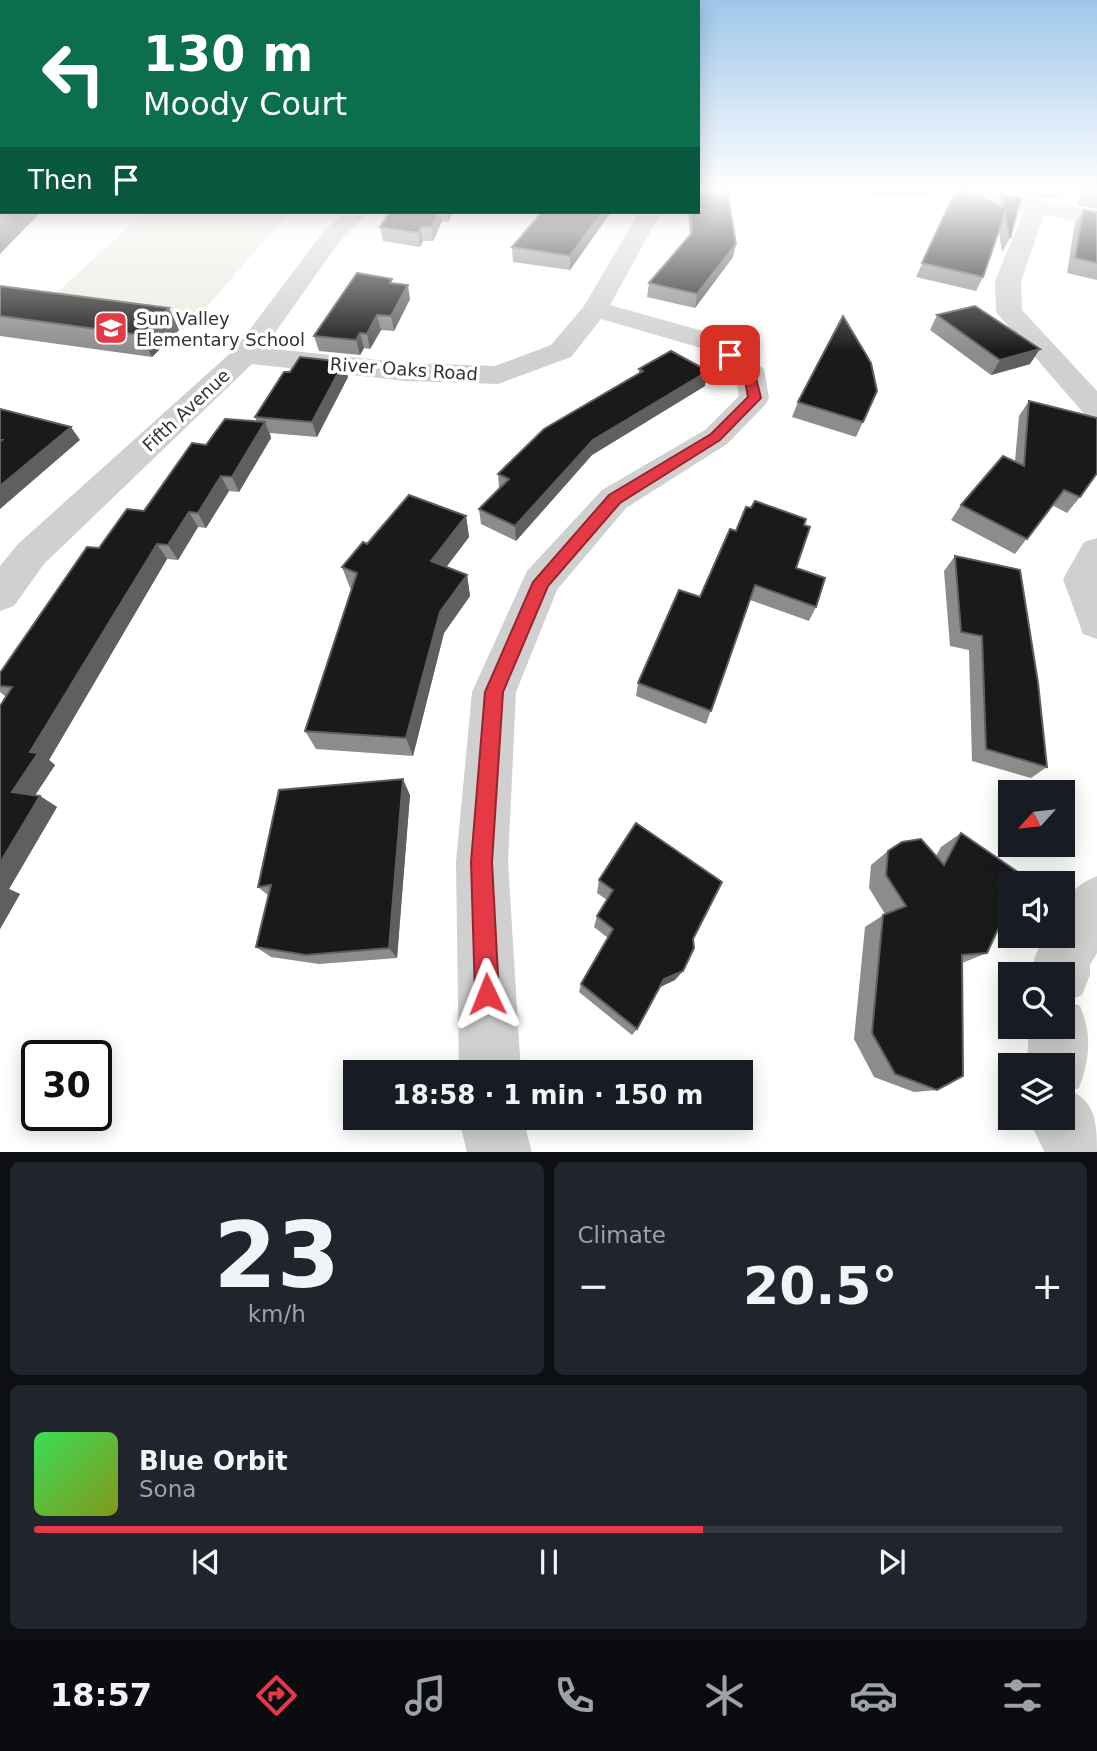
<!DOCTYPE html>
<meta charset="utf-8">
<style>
:root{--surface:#171b24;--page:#20242c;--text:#f1f3f6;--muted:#9ea1a6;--line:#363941;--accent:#e63946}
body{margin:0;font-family:"DejaVu Sans",sans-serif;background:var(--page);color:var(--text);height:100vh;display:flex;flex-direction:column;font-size:26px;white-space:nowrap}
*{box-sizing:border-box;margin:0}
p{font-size:23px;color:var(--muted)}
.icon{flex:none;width:38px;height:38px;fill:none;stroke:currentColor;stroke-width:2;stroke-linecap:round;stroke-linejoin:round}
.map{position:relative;height:1152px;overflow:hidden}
.drawer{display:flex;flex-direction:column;gap:10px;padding:10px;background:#0d0f14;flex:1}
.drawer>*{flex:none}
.top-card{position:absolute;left:0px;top:0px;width:700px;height:214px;box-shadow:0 4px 18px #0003;background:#0b6e4f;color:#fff;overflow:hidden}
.needle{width:46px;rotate:243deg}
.fabs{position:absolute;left:998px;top:780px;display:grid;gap:14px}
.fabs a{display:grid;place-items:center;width:77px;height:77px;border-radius:0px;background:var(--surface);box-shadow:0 4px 18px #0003;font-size:35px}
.speed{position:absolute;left:21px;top:1040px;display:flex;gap:14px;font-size:35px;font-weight:700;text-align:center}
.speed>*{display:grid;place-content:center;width:91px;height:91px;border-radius:50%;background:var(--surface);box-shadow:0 4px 18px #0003;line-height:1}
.speed .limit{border:4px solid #111;border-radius:10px;background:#fff;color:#111}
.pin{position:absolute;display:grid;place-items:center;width:60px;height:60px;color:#fff;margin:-30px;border-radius:14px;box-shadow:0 4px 10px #0006}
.me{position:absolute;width:77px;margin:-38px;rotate:358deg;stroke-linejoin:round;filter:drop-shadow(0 0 5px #0008)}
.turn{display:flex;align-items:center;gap:24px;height:147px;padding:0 28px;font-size:32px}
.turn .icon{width:91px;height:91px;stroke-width:2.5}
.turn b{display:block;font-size:49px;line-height:60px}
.then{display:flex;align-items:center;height:66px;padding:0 28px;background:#0003;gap:14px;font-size:26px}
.big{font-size:52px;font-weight:800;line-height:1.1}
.drawer .widget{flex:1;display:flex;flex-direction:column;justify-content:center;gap:10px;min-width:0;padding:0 24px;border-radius:10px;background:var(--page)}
.drawer .dial{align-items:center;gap:0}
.dial b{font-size:91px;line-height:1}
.song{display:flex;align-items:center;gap:21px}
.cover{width:84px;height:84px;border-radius:10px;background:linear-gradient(135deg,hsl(130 70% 55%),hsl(70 70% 35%))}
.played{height:7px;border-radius:4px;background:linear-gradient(90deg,var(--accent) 65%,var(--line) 65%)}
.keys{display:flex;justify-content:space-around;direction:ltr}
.heat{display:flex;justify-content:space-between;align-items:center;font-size:38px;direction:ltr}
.drawer .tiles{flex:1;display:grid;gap:10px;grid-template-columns:1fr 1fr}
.widget:last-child{grid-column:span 2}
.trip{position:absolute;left:343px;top:1060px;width:410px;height:70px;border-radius:0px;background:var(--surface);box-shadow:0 4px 18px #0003;font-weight:800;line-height:70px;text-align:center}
.tabs{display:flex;height:112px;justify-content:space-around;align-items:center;background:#090b0e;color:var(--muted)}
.tabs .icon{width:49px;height:49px}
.tabs .on{color:var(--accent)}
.tabs b{font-size:32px;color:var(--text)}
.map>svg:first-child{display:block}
</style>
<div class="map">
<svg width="1097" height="1153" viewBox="0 0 1097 1153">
<rect width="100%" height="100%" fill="#fff"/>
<path fill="#e6ecdf" d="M 158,212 L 164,214 L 289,212 L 191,325 L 53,296 L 139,217 Z"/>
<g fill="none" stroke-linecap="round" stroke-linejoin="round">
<g fill="#d0d0d0" fill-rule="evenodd">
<path d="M 957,190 L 984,190 L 1097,211 L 1097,225 L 1044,215 L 1021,281 L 1022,310 L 1097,391 L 1097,419 L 1086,416 L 996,312 L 995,281 L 1024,211 L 975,201 Z"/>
<path d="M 345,212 L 369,212 L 340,241 L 264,348 L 406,363 L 495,366 L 551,345 L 584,306 L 639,212 L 661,212 L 610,305 L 721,336 L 764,369 L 769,398 L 765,405 L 727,444 L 626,508 L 557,590 L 516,692 L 508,862 L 521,1073 L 459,1073 L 456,862 L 472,692 L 527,571 L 602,490 L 705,430 L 739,396 L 735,372 L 701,348 L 601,319 L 571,357 L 498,384 L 406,381 L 252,364 L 44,564 L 14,606 L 0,611 L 0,566 L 18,544 L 235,349 L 324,231 Z"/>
<path d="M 1097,538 L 1097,639 L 1083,634 L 1063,579 L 1084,542 Z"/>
<path d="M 1097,876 L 1097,953 L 1090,965 L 1090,975 L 1082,995 L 1068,1001 L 1080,1006 C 1092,1034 1090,1059 1079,1088 L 1071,1091 C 1097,1102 1097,1127 1097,1153 L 1045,1153 L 1028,1118 L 1062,1118 L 1062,1066 L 1027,1066 L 1029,1027 L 1062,1027 L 1062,975 L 1034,975 L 1034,959 L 1044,936 L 1062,936 C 1062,904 1066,889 1097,876 Z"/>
<path d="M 459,1118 L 523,1118 L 532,1153 L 467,1153 Z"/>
</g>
</g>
<g fill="#8c8c8c">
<path d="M 870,190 L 928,190 L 926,196 L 873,195 Z"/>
<path d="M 956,190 L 996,203 L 1001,194 L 1010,238 L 1002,252 L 999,231 L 983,277 L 976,291 L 916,277 Z"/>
<path d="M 1000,190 L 1066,190 L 1061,200 Z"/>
<path d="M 1080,190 L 1097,190 L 1097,209 L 1078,205 Z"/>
<path d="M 1083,210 L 1097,212 L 1097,280 L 1067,273 L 1075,223 Z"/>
<path d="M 390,212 L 453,212 L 448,222 L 442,221 L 433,241 L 423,241 L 420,247 L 383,241 L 380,227 Z"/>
<path d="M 611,212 L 570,270 L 513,262 L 512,247 Z"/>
<path d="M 688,212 L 698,212 L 733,257 L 695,308 L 647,297 L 649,283 L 690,237 Z"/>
<path d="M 392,283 L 410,299 L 394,331 L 381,330 L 370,349 L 364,348 L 360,355 L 319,351 L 314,336 Z"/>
<path d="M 0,286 L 169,308 L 179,330 L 152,357 L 0,336 Z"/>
<path d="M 937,315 L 1030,364 L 991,375 L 930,330 Z"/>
<path d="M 639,369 L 705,386 L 592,455 L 516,541 L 481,524 L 479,509 L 499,488 L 498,474 L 639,373 Z"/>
<path d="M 348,377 L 317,437 L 270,433 L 271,438 L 239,492 L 229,491 L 206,528 L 198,527 L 178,560 L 167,559 L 49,760 L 55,765 L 35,795 L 40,796 L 57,807 L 9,889 L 20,894 L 0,929 L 0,706 L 6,697 L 0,692 L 0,673 L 99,548 L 144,511 L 206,445 L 257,422 L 255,417 Z"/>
<path d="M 877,391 L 856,437 L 792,417 L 798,402 Z"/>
<path d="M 1029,401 L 1080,497 L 1067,513 L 1052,505 L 1015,554 L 951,520 L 961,505 L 1015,461 L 1019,416 Z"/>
<path d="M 466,516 L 469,537 L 446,567 L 467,575 L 470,596 L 444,633 L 413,756 L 316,749 L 305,731 L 352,589 L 350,588 L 342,567 L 367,544 Z"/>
<path d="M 804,525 L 796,568 L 816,607 L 809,621 L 750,600 L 706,724 L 636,696 L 638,683 L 700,597 L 736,531 Z"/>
<path d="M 955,556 L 1047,767 L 1031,778 L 972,761 L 969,650 L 950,646 L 944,571 Z"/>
<path d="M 410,795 L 397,958 L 319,964 L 271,957 L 256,947 L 269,896 L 258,887 Z"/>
<path d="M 961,833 L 987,953 L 962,963 L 937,1090 L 914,1092 L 874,1077 L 854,1039 L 865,927 L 885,914 L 869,888 L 871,865 L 888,851 L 936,856 L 941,847 Z"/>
<path d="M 599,880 L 693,939 L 675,980 L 660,987 L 637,1029 L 632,1035 L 579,992 L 581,984 L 608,938 L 594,927 L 597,916 L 607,900 L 597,893 Z"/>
</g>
<g fill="#5f5f5f">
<path d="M 9,212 L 41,212 L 0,254 L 0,221 Z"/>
<path d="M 438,212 L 440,212 L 442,221 L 433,241 L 432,227 Z"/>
<path d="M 447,212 L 453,212 L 448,222 Z"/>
<path d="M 602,212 L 611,212 L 570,270 L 570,256 Z"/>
<path d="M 421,227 L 423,241 L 420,247 L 418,233 Z"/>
<path d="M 736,244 L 733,257 L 695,308 L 697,294 Z"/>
<path d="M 408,285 L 410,299 L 394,331 L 391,316 Z"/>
<path d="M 169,308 L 179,330 L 152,357 L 141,335 Z"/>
<path d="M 377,315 L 381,330 L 370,349 L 367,334 Z"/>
<path d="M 360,333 L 364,348 L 360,355 L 356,340 Z"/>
<path d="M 1040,349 L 1030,364 L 991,375 L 1000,360 Z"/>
<path d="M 344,362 L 348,377 L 317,437 L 312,422 Z"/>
<path d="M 708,371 L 705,386 L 592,455 L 516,541 L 515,526 L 593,440 Z"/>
<path d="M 265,422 L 271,438 L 239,492 L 232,477 Z"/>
<path d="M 71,427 L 80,440 L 0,509 L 0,486 Z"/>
<path d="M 221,476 L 229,491 L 206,528 L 198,513 Z"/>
<path d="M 189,512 L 198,527 L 178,560 L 168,545 Z"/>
<path d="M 466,516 L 469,537 L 435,582 L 431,561 Z"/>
<path d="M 157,544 L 167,559 L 49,760 L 55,765 L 30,803 L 12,792 L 30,752 Z"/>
<path d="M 467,575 L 470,596 L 444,633 L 413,756 L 406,738 L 440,612 Z"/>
<path d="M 403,779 L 410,795 L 397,958 L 389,948 Z"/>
<path d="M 40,796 L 57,807 L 9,889 L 20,894 L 0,929 L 0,863 Z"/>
<path d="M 683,971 L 675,980 L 658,988 L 664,979 Z"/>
</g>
<g fill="#1a1a1a" stroke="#5f5f5f" stroke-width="2">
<path d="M 0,190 L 2,190 L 2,212 L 9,212 L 0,221 Z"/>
<path d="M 698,190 L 727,190 L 736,244 L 697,294 L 649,283 L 692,233 L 691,212 L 698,212 Z"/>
<path d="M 956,190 L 967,190 L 1003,207 L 1001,194 L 1021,198 L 1010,238 L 1005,213 L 983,277 L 922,263 Z"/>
<path d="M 1086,190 L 1097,190 L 1097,194 L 1086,191 Z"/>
<path d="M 1083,210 L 1097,212 L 1097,263 L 1075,258 Z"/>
<path d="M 390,212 L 438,212 L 432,227 L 421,227 L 418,233 L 380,227 Z"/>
<path d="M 542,212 L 602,212 L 570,256 L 512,247 Z"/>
<path d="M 357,273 L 392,279 L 390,283 L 408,285 L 391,316 L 377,315 L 367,334 L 360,333 L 356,340 L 314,336 Z"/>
<path d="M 0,286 L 169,308 L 141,335 L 0,316 Z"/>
<path d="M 975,306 L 1040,349 L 1000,360 L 937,315 Z"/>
<path d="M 843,316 L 871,363 L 877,391 L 863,422 L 798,402 Z"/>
<path d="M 671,351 L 708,371 L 593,440 L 515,526 L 479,509 L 509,479 L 498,474 L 544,429 L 643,371 L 639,369 Z"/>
<path d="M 300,357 L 344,362 L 312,422 L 255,417 L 284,372 L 290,372 Z"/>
<path d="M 1029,401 L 1097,418 L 1097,473 L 1080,497 L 1064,490 L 1027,539 L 961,505 L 1003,456 L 1024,466 Z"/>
<path d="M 0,409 L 71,427 L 0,486 L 0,442 L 2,440 L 0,440 Z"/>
<path d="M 225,419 L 265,422 L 232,477 L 221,476 L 198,513 L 189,512 L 168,545 L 157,544 L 30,752 L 38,753 L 12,792 L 40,796 L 0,863 L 0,706 L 12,687 L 0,686 L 0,673 L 87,547 L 99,548 L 127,509 L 144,511 L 192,443 L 206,445 Z"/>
<path d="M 409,495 L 466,516 L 431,561 L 467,575 L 440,612 L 406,738 L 305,731 L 357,573 L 342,567 L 363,542 L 367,544 Z"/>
<path d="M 755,501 L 806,519 L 804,525 L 810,527 L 796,568 L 825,578 L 816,607 L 755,585 L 711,711 L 638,683 L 679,590 L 700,597 L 730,529 L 736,531 L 746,507 L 751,508 Z"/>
<path d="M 955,556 L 1020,570 L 1038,683 L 1047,767 L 986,749 L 982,636 L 961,632 Z"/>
<path d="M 403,779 L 389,948 L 306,955 L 256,947 L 271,885 L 258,887 L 279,790 Z"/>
<path d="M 636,823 L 722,882 L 693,939 L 694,948 L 683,971 L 664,979 L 637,1029 L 581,984 L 613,929 L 597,916 L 613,890 L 599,880 Z"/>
<path d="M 961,833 L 1022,875 L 1018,884 L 1010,884 L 1010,903 L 987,953 L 962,955 L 963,1076 L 937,1090 L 895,1074 L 872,1033 L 883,915 L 906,906 L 886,875 L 888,851 L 902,842 L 921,839 L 944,865 Z"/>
</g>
<linearGradient id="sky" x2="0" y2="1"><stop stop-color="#9ec6ea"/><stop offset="0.54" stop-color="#fff"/><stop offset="1" stop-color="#fff" stop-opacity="0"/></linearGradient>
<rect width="1097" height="352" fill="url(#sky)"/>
<path fill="#e63946" stroke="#96252e" stroke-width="2" d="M 726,353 L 734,353 L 753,366 L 761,398 L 720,440 L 620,503 L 548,586 L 503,692 L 492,862 L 499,994 L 495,1002 L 487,1006 L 478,1002 L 475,994 L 471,862 L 485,692 L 533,582 L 609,495 L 711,434 L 748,397 L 743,370 L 726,358 Z"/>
<defs>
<symbol id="school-square" viewBox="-11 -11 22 22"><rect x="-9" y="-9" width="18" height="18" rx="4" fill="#e63946" stroke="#fff"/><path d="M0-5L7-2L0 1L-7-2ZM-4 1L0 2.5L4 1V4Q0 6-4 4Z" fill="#fff"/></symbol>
</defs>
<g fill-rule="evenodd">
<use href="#school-square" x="92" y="309" width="38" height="38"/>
</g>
<g text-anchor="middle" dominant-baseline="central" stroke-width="7" stroke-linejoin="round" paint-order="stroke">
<g font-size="18" fill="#333" stroke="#fff" text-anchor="start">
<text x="136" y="318">Sun Valley<tspan x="136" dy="21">Elementary School</tspan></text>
</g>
<g font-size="18" fill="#333" stroke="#fff">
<text transform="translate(404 369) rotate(4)">River Oaks Road</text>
<text transform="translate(186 410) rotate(-43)">Fifth Avenue</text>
</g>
</g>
</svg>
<div class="fabs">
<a><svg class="needle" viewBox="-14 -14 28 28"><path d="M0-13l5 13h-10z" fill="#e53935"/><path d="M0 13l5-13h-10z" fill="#9ea1a6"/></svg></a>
<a><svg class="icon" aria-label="sound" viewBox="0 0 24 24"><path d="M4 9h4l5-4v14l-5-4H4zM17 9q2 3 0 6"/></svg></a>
<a><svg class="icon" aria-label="search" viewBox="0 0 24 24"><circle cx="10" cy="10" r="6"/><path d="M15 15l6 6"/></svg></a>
<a><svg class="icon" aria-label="layers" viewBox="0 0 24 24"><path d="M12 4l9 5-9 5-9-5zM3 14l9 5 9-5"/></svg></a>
</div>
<div class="speed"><div class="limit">30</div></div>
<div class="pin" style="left:730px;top:355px;background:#d93025"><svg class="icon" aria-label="arrive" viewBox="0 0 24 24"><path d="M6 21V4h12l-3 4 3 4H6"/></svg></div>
<svg class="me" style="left:487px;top:994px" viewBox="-20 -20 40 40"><path d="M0-17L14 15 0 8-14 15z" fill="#e63946" stroke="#fff" stroke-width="4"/></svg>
<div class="trip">18:58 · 1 min · 150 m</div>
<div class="top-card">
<div class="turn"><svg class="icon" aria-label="left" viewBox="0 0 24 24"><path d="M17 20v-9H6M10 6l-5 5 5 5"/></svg><div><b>130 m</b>Moody Court</div></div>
<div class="then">Then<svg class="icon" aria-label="arrive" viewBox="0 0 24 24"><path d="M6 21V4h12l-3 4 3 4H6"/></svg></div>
</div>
</div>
<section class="drawer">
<div class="tiles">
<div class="widget dial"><b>23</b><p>km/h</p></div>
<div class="widget"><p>Climate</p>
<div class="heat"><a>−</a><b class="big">20.5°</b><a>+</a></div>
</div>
<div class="widget">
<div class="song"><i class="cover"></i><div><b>Blue Orbit</b><p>Sona</p></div></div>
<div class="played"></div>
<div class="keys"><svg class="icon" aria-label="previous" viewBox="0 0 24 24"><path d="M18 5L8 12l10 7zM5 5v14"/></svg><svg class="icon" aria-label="pause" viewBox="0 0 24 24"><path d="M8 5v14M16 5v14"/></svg><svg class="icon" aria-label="next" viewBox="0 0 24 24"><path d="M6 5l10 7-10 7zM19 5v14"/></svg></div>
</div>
</div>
</section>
<nav class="tabs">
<b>18:57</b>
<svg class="icon on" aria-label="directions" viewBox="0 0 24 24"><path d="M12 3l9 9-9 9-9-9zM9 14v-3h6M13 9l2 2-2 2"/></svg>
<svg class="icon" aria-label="music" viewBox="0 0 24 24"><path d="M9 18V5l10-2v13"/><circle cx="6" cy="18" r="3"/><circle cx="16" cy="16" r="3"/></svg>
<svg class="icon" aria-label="phone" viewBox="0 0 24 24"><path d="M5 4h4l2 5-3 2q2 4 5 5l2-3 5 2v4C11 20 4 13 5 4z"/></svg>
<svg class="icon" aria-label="climate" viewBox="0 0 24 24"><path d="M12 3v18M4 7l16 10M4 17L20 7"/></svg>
<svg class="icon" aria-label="car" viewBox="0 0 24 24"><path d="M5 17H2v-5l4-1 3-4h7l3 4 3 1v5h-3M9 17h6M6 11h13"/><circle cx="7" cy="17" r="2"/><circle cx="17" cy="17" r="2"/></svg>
<svg class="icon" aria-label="filters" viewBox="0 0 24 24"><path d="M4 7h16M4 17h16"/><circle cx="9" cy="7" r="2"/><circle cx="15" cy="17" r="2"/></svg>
</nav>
